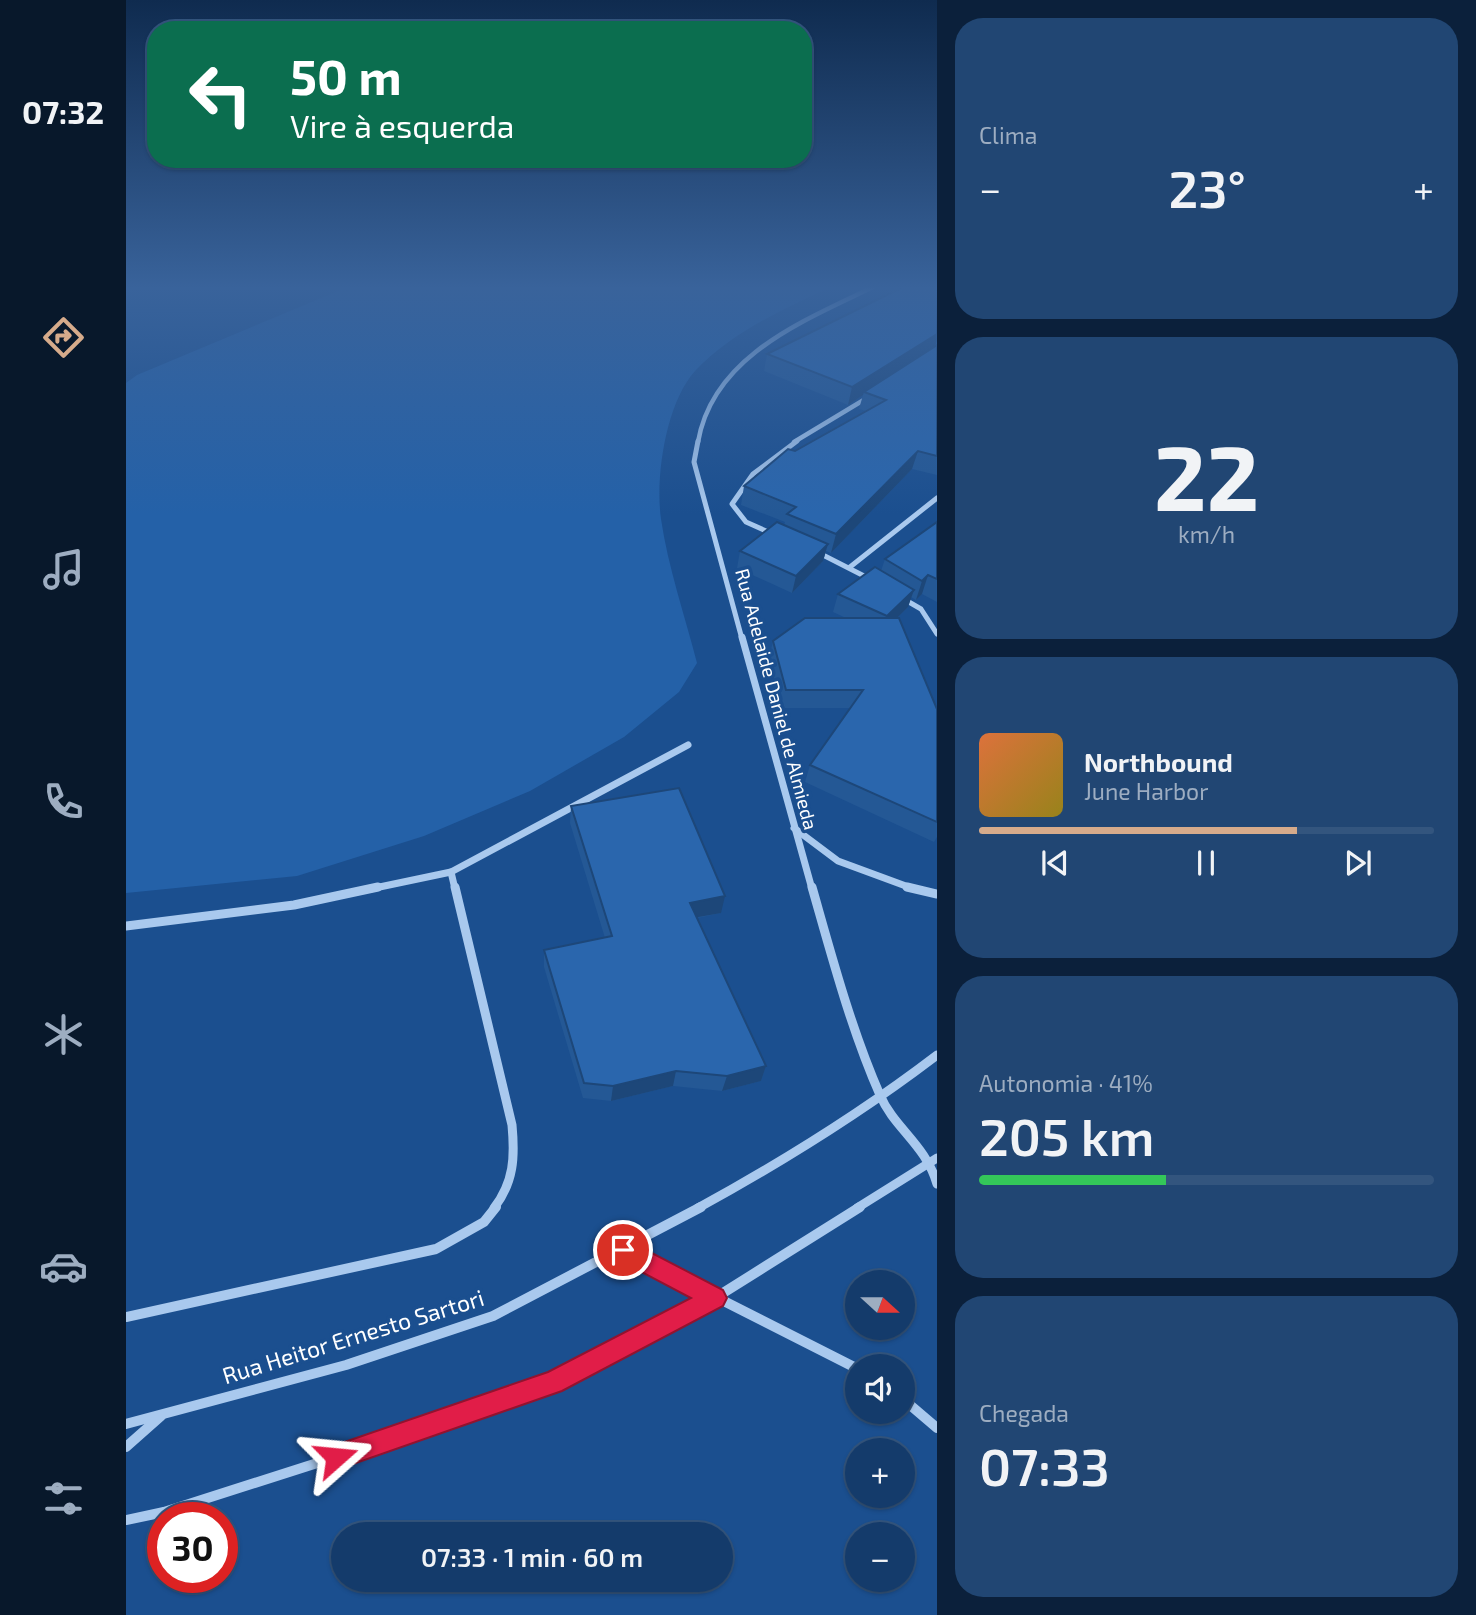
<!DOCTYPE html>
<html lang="pt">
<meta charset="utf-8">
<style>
:root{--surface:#143b6b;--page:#214673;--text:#f1f3f6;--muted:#9dadc1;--line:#33557e;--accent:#d6ab8b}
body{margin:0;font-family:"Exo 2",sans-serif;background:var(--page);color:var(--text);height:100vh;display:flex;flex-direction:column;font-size:26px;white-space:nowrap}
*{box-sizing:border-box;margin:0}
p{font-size:23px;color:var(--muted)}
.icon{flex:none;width:38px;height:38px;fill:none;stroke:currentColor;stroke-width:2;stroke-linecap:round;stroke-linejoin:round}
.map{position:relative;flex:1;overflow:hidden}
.details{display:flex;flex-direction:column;gap:18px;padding:18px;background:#0b203b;width:539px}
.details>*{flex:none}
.top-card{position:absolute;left:21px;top:21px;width:665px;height:147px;border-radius:28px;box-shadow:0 2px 5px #0004,0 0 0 2px var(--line);background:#0b6e4f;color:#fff;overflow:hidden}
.needle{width:46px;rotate:111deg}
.fabs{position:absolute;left:719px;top:1270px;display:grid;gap:14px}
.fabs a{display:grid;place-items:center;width:70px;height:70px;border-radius:50%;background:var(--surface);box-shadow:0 2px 5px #0004,0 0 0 2px var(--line);font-size:35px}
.speed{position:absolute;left:21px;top:1502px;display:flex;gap:14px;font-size:35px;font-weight:700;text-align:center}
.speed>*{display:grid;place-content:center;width:91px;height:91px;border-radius:50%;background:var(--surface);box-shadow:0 2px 5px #0004,0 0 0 2px var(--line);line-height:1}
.speed .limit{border:10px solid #d22;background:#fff;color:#111}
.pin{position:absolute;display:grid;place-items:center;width:60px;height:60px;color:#fff;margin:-30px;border:4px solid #fff;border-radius:50%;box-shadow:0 2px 7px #0007}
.me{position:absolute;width:77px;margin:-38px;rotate:72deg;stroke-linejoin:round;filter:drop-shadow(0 0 5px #0008)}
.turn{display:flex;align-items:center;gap:24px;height:147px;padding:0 28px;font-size:32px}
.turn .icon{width:91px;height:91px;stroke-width:2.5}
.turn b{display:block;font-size:49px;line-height:60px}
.big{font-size:52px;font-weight:600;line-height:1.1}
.details .widget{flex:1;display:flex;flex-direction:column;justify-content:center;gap:10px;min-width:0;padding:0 24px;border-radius:28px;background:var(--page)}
.details .dial{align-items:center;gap:0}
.dial b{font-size:91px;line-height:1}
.song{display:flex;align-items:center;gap:21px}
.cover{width:84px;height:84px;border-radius:10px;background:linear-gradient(135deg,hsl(20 70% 55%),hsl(50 70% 35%))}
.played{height:7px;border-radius:4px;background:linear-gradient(90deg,var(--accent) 70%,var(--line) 70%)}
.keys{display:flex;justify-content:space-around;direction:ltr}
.heat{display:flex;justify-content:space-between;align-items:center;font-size:38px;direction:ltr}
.charge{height:10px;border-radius:5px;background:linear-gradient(90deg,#34c759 41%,var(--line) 0)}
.trip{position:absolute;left:205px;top:1522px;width:402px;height:70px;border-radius:35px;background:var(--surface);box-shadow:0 2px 5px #0004,0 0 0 2px var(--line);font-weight:600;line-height:70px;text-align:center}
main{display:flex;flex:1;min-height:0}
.tab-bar{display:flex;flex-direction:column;width:126px;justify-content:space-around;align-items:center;background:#08182b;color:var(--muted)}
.tab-bar .icon{width:49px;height:49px}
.tab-bar .active{color:var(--accent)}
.tab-bar b{font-size:32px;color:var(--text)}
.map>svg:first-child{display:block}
</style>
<main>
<nav class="tab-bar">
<b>07:32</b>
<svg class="icon active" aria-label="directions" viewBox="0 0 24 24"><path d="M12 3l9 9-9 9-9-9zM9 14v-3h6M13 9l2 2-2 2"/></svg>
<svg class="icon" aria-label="music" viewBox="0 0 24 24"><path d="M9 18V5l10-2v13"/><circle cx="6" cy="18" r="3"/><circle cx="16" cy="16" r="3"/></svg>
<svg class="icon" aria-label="phone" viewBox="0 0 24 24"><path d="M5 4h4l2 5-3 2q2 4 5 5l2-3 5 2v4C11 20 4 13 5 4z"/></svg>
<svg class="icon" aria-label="climate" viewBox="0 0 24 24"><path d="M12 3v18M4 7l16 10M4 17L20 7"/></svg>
<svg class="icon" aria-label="car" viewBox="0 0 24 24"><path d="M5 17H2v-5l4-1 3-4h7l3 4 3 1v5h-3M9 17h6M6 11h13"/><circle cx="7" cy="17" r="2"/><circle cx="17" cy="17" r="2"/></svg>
<svg class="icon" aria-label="filters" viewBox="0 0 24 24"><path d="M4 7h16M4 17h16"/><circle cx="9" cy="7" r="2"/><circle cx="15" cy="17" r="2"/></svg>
</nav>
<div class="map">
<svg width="811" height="1615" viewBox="0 0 811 1615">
<rect width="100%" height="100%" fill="#1b4f8f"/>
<path fill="#2461a8" d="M 214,287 L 704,287 C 656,310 606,332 569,371 C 540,403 529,477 535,519 C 542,567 559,616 571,663 L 553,692 L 498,737 L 404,791 L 298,836 L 171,876 L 0,893 L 0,383 L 11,375 L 212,291 Z"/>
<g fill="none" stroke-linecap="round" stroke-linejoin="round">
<g stroke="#a9c9ee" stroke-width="4.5">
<path d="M 572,442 C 587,356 677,321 747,287"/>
<path d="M 668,442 L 741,398"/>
</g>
<g stroke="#a9c9ee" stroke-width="5">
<path d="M 572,441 L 568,462 L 616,639"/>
<path d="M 649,535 L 620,522 L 606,504 L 627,474 L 671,441"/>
<path d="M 693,553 L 744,579"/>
<path d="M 724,567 L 811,498"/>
<path d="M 776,598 L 795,609 L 811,634"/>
</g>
<g stroke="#a9c9ee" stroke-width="7">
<path d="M 616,637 L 686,889"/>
<path d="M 668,828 L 712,861 L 788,889"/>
<path d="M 325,872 L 329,889"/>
<path d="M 244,889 L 325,872 L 562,745"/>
</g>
<g stroke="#a9c9ee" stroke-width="9">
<path d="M 329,887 L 386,1125 C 389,1157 388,1182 368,1208"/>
<path d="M 686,887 C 706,957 725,1029 754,1095 C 768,1128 800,1145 811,1184"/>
<path d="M 781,887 L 811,894"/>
<path d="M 0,926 L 168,905 L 252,887"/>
<path d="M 572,1208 C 656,1162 735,1113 811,1055"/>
<path d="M 731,1208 L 811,1158"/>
</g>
<g stroke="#a9c9ee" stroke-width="10">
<path d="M 497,1250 L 732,1369"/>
<path d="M 0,1317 L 310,1249 L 358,1222 L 370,1207"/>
<path d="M 777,1399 L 811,1428"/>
<path d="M 0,1424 L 220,1365 L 367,1316 L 575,1207"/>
<path d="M 0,1447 L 35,1416"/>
<path d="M 0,1520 L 38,1512 L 235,1449 L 427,1383 L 589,1298 L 734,1207"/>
</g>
</g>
<g fill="#245895">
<path d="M 811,287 L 811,475 L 786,469 L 705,553 L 700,551 L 697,561 L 666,593 L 611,568 L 614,551 L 658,526 L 659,522 L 615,505 L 618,486 L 669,451 L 740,411 L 733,409 L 737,395 L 722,405 L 638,371 L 641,354 L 794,288 Z"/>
<path d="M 811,522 L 811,602 L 796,594 L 790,600 L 785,597 L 782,607 L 771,618 L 811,709 L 811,837 L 808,842 L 679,782 L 684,765 L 724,708 L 656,708 L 643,659 L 647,641 L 720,618 L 707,612 L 712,594 L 755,571 L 759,559 Z"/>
<path d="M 445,806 L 595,913 L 571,918 L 640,1066 L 635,1081 L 596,1091 L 547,1086 L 485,1101 L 457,1098 L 418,967 L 418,950 L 479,938 L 444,823 Z"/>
</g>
<g fill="#1d4779">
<path d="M 811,334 L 811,340 L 808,349 L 738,392 L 737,395 L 722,405 L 726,387 Z"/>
<path d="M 792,451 L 786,469 L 705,553 L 710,534 Z"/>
<path d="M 702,544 L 697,561 L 666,593 L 670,576 Z"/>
<path d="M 802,575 L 796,594 L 790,600 L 796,581 Z"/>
<path d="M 788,590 L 782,607 L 755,634 L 761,616 Z"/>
<path d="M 599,896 L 595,913 L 561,919 L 564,903 Z"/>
<path d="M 640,1066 L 635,1081 L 596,1091 L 601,1076 Z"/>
<path d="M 550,1071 L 547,1086 L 485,1101 L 487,1086 Z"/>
</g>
<g fill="#2a66ad" stroke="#1d4779" stroke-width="2">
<path d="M 777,287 L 811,287 L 811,334 L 726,387 L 641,354 Z"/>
<path d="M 811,345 L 811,456 L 792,451 L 710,534 L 661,514 L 670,507 L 618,486 L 662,449 L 669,451 L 760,400 L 738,392 Z"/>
<path d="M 651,522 L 702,544 L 670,576 L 614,551 Z"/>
<path d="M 811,522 L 811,579 L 802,575 L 796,581 L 759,559 Z"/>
<path d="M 749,567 L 788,590 L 761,616 L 712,594 Z"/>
<path d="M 679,618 L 773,618 L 811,709 L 811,822 L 684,765 L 737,690 L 660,690 L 647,641 Z"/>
<path d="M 553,788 L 599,896 L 564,903 L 640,1066 L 601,1076 L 550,1071 L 487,1086 L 458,1083 L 418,950 L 486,936 L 445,806 Z"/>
</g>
<linearGradient id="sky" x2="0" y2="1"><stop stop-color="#0f2b4f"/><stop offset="0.56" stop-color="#39639b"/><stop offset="1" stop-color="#39639b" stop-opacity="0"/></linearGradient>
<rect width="811" height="514" fill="url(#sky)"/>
<path fill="#e11d48" stroke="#92132f" stroke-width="2" d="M 497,1238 L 597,1290 L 601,1298 L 597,1306 L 436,1391 L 210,1470 L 201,1466 L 198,1457 L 201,1448 L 422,1372 L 565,1298 L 489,1258 L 486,1250 L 489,1242 Z"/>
<g text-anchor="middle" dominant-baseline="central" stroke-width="7" stroke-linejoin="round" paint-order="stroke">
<g font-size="19" fill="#fff" stroke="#1b4f8f">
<text transform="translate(651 699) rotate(75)">Rua Adelaide Daniel de Almieda</text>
</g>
<g font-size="23" fill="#fff" stroke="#1b4f8f">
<text transform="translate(227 1336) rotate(-17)">Rua Heitor Ernesto Sartori</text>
</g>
</g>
</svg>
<div class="fabs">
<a><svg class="needle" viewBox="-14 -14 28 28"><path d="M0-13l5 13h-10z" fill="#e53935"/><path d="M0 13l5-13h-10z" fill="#9dadc1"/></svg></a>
<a><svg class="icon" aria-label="sound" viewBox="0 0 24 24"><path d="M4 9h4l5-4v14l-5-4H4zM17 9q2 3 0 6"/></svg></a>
<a>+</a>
<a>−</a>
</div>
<div class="speed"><div class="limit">30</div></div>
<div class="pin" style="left:497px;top:1250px;background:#d93025"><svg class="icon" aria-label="arrive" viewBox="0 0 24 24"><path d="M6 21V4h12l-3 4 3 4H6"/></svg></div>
<svg class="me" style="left:210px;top:1457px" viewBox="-20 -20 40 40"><path d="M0-17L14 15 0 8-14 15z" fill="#e11d48" stroke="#fff" stroke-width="4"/></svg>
<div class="trip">07:33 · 1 min · 60 m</div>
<div class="top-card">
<div class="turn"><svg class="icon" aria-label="left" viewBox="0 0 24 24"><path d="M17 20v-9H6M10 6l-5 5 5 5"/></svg><div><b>50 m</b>Vire à esquerda</div></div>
</div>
</div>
<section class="details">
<div class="widget"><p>Clima</p>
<div class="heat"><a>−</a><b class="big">23°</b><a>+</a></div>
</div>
<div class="widget dial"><b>22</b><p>km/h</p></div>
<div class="widget">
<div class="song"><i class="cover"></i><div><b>Northbound</b><p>June Harbor</p></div></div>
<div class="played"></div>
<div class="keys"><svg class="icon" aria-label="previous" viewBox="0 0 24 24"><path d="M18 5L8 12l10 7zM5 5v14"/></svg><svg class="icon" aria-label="pause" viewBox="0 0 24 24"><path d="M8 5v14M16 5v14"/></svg><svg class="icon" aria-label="next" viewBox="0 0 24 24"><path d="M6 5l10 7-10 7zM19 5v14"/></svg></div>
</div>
<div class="widget"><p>Autonomia · 41%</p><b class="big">205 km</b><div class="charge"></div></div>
<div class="widget"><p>Chegada</p><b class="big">07:33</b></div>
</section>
</main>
